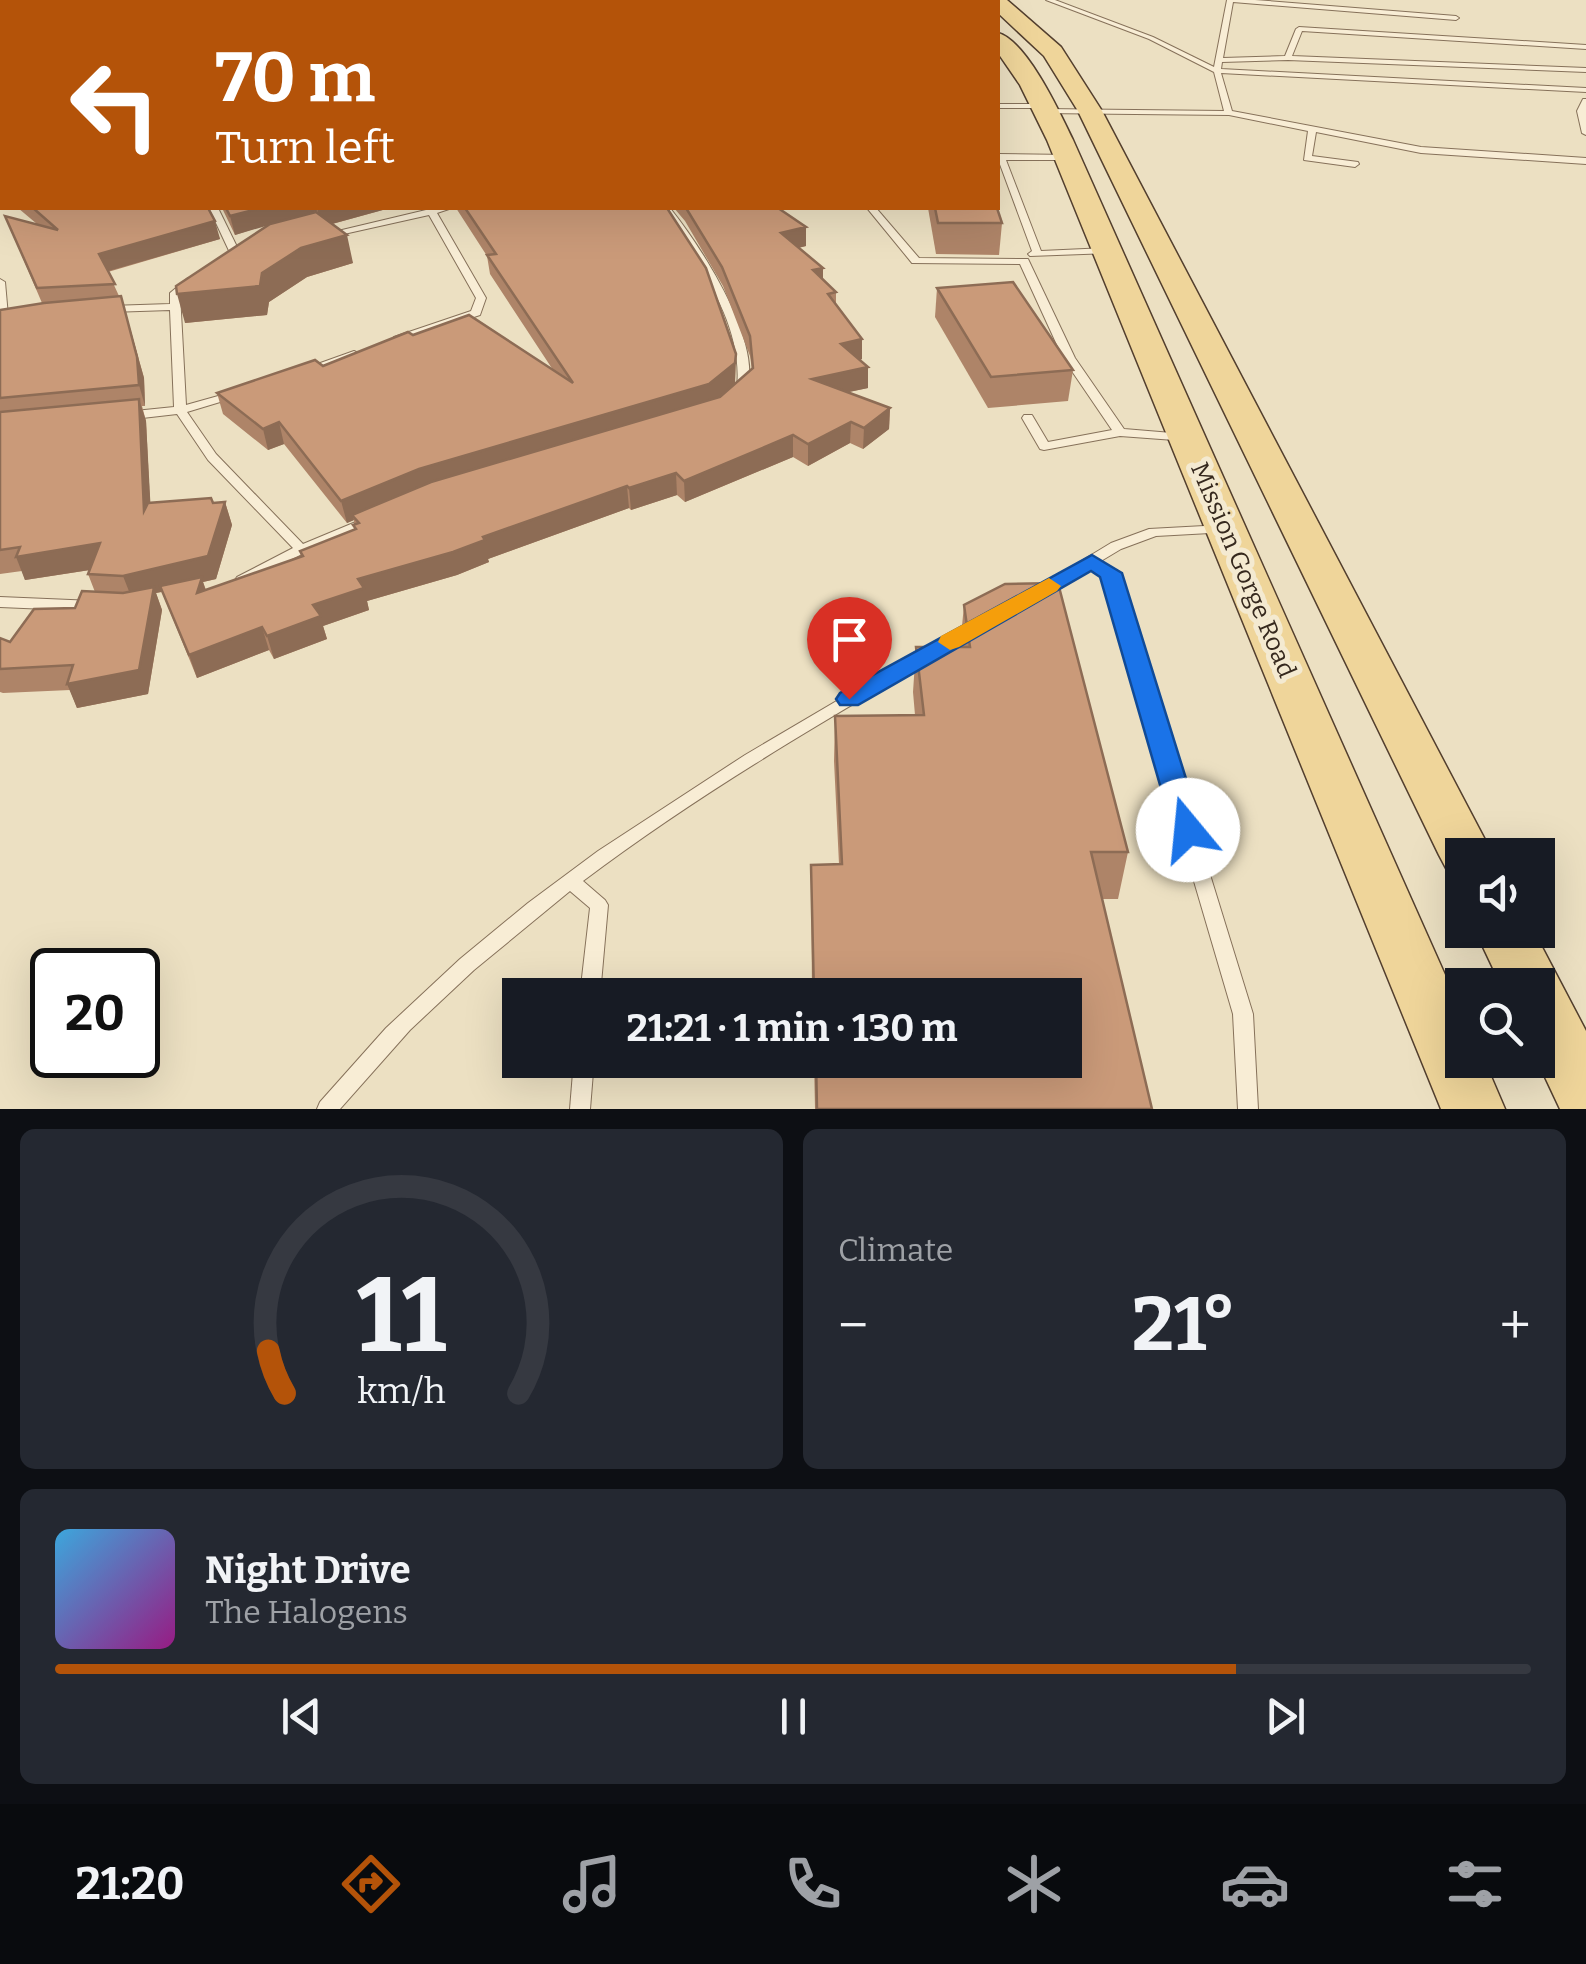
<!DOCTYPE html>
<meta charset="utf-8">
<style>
:root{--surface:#171b24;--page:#242831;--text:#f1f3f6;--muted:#9ea1a6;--line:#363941;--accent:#b45309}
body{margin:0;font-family:Bitter,serif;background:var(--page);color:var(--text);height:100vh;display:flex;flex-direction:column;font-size:38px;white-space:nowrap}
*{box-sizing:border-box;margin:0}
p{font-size:32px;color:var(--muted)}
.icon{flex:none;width:55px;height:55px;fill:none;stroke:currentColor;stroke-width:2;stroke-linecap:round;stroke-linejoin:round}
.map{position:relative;height:1109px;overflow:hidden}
.sheet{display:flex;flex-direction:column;gap:20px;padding:20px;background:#0d0f14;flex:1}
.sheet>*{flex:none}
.guide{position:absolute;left:0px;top:0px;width:1000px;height:210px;box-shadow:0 10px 40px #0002;background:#b45309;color:#fff;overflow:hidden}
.controls{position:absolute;left:1445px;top:838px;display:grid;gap:20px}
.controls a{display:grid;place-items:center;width:110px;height:110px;border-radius:0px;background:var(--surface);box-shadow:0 10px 40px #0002;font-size:50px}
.speed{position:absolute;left:30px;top:948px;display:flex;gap:20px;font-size:50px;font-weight:700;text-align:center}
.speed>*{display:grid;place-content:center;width:130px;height:130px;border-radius:50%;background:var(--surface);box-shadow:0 10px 40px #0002;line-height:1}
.speed .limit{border:5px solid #111;border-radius:15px;background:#fff;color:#111}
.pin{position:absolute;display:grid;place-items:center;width:85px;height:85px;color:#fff;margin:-102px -42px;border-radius:50% 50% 50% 0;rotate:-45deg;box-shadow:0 0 10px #0007}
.pin .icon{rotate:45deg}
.me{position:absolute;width:110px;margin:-55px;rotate:343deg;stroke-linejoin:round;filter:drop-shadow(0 0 8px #0008)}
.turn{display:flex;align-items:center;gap:35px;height:210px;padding:0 50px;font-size:45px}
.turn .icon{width:130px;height:130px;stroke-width:2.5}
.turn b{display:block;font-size:70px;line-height:85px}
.big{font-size:75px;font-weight:700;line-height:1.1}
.sheet .widget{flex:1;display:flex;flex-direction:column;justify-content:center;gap:15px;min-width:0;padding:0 35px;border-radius:15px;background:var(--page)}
.sheet .dial{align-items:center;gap:0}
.dial svg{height:260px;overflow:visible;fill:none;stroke:var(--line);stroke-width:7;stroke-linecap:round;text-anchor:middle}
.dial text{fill:var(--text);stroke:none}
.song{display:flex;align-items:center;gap:30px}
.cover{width:120px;height:120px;border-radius:15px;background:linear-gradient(135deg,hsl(200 70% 55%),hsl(310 70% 35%))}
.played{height:10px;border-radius:5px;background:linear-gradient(90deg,var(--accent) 80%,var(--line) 80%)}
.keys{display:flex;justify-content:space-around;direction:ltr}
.heat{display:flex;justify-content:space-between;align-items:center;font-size:55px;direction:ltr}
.sheet .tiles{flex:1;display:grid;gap:20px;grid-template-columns:1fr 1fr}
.widget:last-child{grid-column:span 2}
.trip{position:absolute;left:502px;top:978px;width:580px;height:100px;border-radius:0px;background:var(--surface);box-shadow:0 10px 40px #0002;font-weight:700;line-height:100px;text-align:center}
.menu{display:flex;height:160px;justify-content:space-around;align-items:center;background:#090b0e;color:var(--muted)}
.menu .icon{width:70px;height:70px}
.menu .on{color:var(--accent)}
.menu b{font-size:45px;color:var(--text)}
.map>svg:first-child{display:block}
</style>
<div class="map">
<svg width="1586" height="1109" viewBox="0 0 1586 1109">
<rect width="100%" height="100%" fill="#ece0c2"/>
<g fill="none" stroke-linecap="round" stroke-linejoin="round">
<defs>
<g id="service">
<path d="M 508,0 L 516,0 L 518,2 L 511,2 Z"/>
<path d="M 1046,0 L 1055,0 L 1153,37 L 1214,67 L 1227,0 L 1255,0 L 1456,16 L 1459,18 L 1456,20 L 1233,2 L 1223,58 L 1285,56 L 1296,29 L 1299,27 L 1586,45 L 1586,49 L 1302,31 L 1292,56 L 1586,68 L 1586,72 L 1288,60 L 1222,62 L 1221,69 L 1586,88 L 1586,92 L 1221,73 L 1232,111 L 1421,147 L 1586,158 L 1586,164 L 1421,153 L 1316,132 L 1312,156 L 1358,162 L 1359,164 L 1355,167 L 1304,160 L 1308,131 L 1229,115 L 1041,113 L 1040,111 L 1044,109 L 1224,111 L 1214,72 L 1149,39 Z"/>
<path d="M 1583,99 L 1586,99 L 1586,135 L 1582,133 L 1577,111 Z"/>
<path d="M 998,104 L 1041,104 L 1045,106 L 1041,108 L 998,108 Z"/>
<path d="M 998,154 L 1068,155 L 1068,159 L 1065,160 L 1006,160 L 1041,251 L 1107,248 L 1110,249 L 1110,253 L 1030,256 L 1028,254 L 1032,251 L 998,159 Z"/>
<path d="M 2,183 L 2,189 L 0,190 L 0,184 Z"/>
<path d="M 209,208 L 218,208 L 241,255 L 239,257 L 231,255 Z"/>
<path d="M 426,208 L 452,208 L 437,213 L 486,298 L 480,315 L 398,342 L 394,341 L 394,337 L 471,311 L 476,298 L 429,215 L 326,238 L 321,235 L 426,210 Z"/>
<path d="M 662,208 L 670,208 C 701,247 762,340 747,390 L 743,391 L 737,388 C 744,321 695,260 662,208 Z"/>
<path d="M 867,208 L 876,208 L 919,258 L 1028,259 L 1075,358 L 1124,429 L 1184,434 L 1188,435 L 1190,438 L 1188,441 L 1120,436 L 1044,450 L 1040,449 L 1022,418 L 1024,415 L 1032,415 L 1048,442 L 1112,430 L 1063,358 L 1020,264 L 912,263 Z"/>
<path d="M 188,278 L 193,281 L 180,294 L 186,405 L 236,391 L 242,394 L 240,396 L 187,412 L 216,454 L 303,544 L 363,519 L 368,518 L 375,522 L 373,525 L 300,555 L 242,584 L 235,580 L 237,577 L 293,548 L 208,460 L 177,414 L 125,420 L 119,416 L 125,412 L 174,407 L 170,310 L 110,312 L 105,309 L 110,306 L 170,304 L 170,293 Z"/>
<path d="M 0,279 L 5,282 L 8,316 L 3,319 L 0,318 Z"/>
<path d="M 354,351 L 360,354 L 358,356 L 304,374 L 298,371 Z"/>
<path d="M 1223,525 L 1230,529 L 1228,532 L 1156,536 L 1121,549 L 1101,561 L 1117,573 L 1253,1014 L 1258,1109 L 1238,1109 L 1233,1014 L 1104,575 L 1091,567 L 1044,594 L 1034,594 L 1032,591 L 1111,543 L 1149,529 Z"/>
<path d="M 0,597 L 94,601 L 101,606 L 94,611 L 0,607 Z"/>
<path d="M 977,621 L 982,623 L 984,626 L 982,629 C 846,708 709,786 583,881 L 605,900 L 608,905 L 600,995 L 580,995 L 590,908 L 570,891 L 474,970 L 410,1030 L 340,1109 L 317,1109 L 320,1102 L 386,1028 L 460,959 L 528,903 L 598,851 L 745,755 L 896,666 Z"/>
<path d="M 574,1060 L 594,1060 L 590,1109 L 570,1109 Z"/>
</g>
<path id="minor" d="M 22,0 L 2,5 L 0,3 L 1,0 Z"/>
<g id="primary">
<path d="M 943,0 L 966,0 L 967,2 L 945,2 Z"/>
<path d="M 990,0 L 1007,0 L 1061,47 L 1102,111 L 1493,855 L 1462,855 L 1462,875 L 1447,870 L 1439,855 L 1078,111 L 1044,56 L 998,13 L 998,2 L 988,2 Z"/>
<path d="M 998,33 C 1027,41 1060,113 1073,140 L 1462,1013 L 1462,1060 L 1484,1060 L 1505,1109 L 1441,1109 L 1047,140 L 1020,85 L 998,53 Z"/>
<path d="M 1475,930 L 1533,930 L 1586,1031 L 1586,1109 L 1560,1109 L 1537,1060 L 1538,985 L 1501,985 Z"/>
</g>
</defs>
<use href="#service" stroke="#86715a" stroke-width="2"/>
<use href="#minor" stroke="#86715a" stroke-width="2"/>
<use href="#primary" stroke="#533f2e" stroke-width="3"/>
<use href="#service" fill="#f8edd5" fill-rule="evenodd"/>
<use href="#minor" fill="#f8edd5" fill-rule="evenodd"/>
<use href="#primary" fill="#efd59a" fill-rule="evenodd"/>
</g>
<g fill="#ae8468" fill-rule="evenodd">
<path d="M 528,0 L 749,0 L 730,2 L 530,2 Z"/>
<path d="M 18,208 L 208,208 L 220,239 L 108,272 L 119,296 L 121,296 L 144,378 L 145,406 L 142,406 L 146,421 L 150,503 L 225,502 L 232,525 L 216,579 L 203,582 L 206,590 L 301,557 L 300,551 L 354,530 L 354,520 L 347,523 L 284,444 L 268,450 L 223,414 L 217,393 L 323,366 L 413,335 L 553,370 L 490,274 L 487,256 L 456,208 L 667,208 L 736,354 L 735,383 L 752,370 L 750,356 L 723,286 L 685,221 L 674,208 L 778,208 L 806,246 L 798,248 L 823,279 L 836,292 L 836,304 L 862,359 L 860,360 L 868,388 L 848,392 L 890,408 L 889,429 L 863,449 L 850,443 L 808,466 L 793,457 L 685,502 L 677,495 L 631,510 L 629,508 L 488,559 L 489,562 L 457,575 L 367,601 L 369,610 L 323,626 L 327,639 L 274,659 L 269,650 L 197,678 L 162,592 L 156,593 L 162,610 L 148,694 L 77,708 L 70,690 L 3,693 L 0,692 L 0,638 L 10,642 L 75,608 L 95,592 L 88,574 L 90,570 L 25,580 L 22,571 L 0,574 L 0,310 L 42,303 L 5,216 L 37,224 Z"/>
<path d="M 222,208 L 390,208 L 332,224 L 353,263 L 307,277 L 269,302 L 267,315 L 185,323 L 269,224 L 235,235 ZM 317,211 L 317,213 L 280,221 Z"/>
<path d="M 928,208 L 997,208 L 1002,223 L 999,255 L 936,254 Z"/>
<path d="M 937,288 L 1073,370 L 1068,401 L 988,408 L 935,317 Z"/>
<path d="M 964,605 L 1128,852 L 1118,899 L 1102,899 L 1152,1109 L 815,1109 L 814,1060 L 1065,1060 L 1065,995 L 812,995 L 811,865 L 839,864 L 834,761 L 835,716 L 915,715 L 913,692 L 916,647 L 960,647 Z"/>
</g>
<g fill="#8d6c55">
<rect x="540" y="0" width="154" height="2"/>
<path d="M 700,0 L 749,0 L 730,2 L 700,2 Z"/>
<path d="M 261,208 L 316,208 L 317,211 L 235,235 L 230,216 Z"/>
<path d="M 317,208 L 390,208 L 321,227 Z"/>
<path d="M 215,221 L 220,239 L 105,272 L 99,254 Z"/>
<path d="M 806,227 L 806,246 L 781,252 L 781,233 Z"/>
<path d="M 347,235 L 353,263 L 307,277 L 269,302 L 267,315 L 185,323 L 177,294 L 262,273 L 301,248 Z"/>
<path d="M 823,268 L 823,287 L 813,270 Z"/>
<path d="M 121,296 L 144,378 L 145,406 L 139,385 Z"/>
<path d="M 862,339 L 862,359 L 841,364 L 841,344 Z"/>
<path d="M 736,354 L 735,383 L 710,405 L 352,515 L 354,520 L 347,523 L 341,501 L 419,469 Z"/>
<path d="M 868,367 L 868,388 L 812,400 L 812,379 Z"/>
<path d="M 139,399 L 146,421 L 152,533 L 144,511 Z"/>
<path d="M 890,408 L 889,429 L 863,449 L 864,428 Z"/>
<path d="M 279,422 L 284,444 L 268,450 L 263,429 Z"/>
<path d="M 851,422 L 850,443 L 808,466 L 808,444 Z"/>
<path d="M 793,435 L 793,457 L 685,502 L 684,481 Z"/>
<path d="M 676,473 L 677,495 L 631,510 L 629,488 Z"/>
<path d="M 627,486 L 629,508 L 488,559 L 489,562 L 457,575 L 367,601 L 369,610 L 323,626 L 327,639 L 274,659 L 267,636 L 313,605 L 358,579 Z"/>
<path d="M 225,502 L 232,525 L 216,579 L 203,582 L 209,600 L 197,593 L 200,583 L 156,593 L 162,610 L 148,694 L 77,708 L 67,684 L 132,599 L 123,576 Z"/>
<path d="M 100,543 L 109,567 L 25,580 L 16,557 Z"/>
<path d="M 262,627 L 269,650 L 197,678 L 189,655 Z"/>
</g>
<g fill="#ca9a79" stroke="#8d6c55" stroke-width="2.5">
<path d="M 33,208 L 208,208 L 215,221 L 99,254 L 115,284 L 37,288 L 5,216 L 58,230 Z"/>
<path d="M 226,208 L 261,208 L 230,216 Z"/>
<path d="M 465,208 L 667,208 L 706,268 L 736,354 L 735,363 L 709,384 L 419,469 L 341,501 L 279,422 L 263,429 L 217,393 L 315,360 L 323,366 L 408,332 L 413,335 L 469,315 L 573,383 L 487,255 L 496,254 Z"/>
<path d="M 686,208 L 778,208 L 806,227 L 781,233 L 823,268 L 813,270 L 836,292 L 828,294 L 862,339 L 841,344 L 868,367 L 812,379 L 890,408 L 864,428 L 851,422 L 808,444 L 793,435 L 684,481 L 676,473 L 629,488 L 627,486 L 483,537 L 485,540 L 453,552 L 358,579 L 364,588 L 313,605 L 321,616 L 267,636 L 262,627 L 189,655 L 160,586 L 202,577 L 197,593 L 303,556 L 300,551 L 356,529 L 353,525 L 359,523 L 352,515 L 431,482 L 720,397 L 753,368 L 750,336 L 722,267 Z"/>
<path d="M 935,208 L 997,208 L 1002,223 L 938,223 Z"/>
<path d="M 316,212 L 347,235 L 301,248 L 262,273 L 260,286 L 177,294 L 176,286 L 270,224 Z"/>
<path d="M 1013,282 L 1073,370 L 991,377 L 937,288 Z"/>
<path d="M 121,296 L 137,357 L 139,385 L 0,398 L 0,310 L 44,303 Z"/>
<path d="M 139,399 L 144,511 L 148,503 L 211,498 L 213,503 L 225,502 L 208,556 L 123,576 L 88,574 L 100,543 L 16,557 L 20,547 L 0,550 L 0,412 Z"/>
<path d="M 1058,583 L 1128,852 L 1091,852 L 1152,1109 L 817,1109 L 816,1060 L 1065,1060 L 1065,995 L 814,995 L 811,865 L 842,864 L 835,716 L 924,715 L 916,647 L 970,647 L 964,605 L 1005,584 Z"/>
<path d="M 154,587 L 139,670 L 67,684 L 73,665 L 0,669 L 0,638 L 10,642 L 34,609 L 75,608 L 82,591 L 123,593 Z"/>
</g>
<path fill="#1a73e8" stroke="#114b97" stroke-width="2.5" d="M 1092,555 L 1122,573 L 1202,830 L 1198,838 L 1188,841 L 1178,838 L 1173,830 L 1100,577 L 1091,571 L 858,705 L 840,705 L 836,699 L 840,693 Z"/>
<path fill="#f59e0b" d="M 1049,578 L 1061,586 L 1057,591 L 959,647 L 950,650 L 938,642 L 941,636 Z"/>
<g text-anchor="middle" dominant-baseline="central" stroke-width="10" stroke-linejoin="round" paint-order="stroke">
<g font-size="25" fill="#36291e" stroke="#f4ead1">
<text transform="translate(1243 570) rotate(67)">Mission Gorge Road</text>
</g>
</g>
</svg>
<div class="controls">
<a><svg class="icon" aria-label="sound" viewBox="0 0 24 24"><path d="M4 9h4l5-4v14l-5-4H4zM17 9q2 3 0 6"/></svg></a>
<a><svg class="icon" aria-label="search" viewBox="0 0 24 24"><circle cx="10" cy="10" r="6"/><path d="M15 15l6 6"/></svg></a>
</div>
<div class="speed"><div class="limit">20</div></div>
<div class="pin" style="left:849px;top:699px;background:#d93025"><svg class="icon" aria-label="arrive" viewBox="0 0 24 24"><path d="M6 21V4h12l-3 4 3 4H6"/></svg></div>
<svg class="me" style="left:1188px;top:830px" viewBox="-20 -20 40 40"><circle r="19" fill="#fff"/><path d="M0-13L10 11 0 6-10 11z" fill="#1a73e8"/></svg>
<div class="trip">21:21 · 1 min · 130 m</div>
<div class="guide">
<div class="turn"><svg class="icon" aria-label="left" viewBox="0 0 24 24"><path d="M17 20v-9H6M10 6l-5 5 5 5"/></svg><div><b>70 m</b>Turn left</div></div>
</div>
</div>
<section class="sheet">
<div class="tiles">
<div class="widget dial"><svg viewBox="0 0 100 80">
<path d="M14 69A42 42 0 1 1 86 69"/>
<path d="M14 69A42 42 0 0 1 9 56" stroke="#b45309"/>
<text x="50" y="56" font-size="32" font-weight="700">11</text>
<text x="50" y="72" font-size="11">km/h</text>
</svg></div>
<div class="widget"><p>Climate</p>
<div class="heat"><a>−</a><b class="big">21°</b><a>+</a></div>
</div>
<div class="widget">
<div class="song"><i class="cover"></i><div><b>Night Drive</b><p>The Halogens</p></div></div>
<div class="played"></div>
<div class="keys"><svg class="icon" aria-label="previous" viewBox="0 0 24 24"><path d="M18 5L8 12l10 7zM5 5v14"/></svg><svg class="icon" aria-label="pause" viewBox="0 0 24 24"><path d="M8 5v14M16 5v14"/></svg><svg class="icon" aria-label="next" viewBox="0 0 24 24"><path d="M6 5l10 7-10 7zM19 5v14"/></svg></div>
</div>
</div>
</section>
<nav class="menu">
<b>21:20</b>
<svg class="icon on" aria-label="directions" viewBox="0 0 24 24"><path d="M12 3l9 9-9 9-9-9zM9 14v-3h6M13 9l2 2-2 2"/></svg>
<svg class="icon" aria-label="music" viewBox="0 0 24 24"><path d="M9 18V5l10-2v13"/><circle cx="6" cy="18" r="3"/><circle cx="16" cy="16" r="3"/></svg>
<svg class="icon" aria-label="phone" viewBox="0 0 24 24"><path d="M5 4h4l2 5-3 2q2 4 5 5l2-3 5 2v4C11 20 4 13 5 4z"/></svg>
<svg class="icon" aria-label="climate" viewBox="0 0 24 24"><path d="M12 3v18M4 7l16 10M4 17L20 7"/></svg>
<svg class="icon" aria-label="car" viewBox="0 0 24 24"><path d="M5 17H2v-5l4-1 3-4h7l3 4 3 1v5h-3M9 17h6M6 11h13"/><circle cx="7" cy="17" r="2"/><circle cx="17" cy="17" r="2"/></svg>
<svg class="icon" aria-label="filters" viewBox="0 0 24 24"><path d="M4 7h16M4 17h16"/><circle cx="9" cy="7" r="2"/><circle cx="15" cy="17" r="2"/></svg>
</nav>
